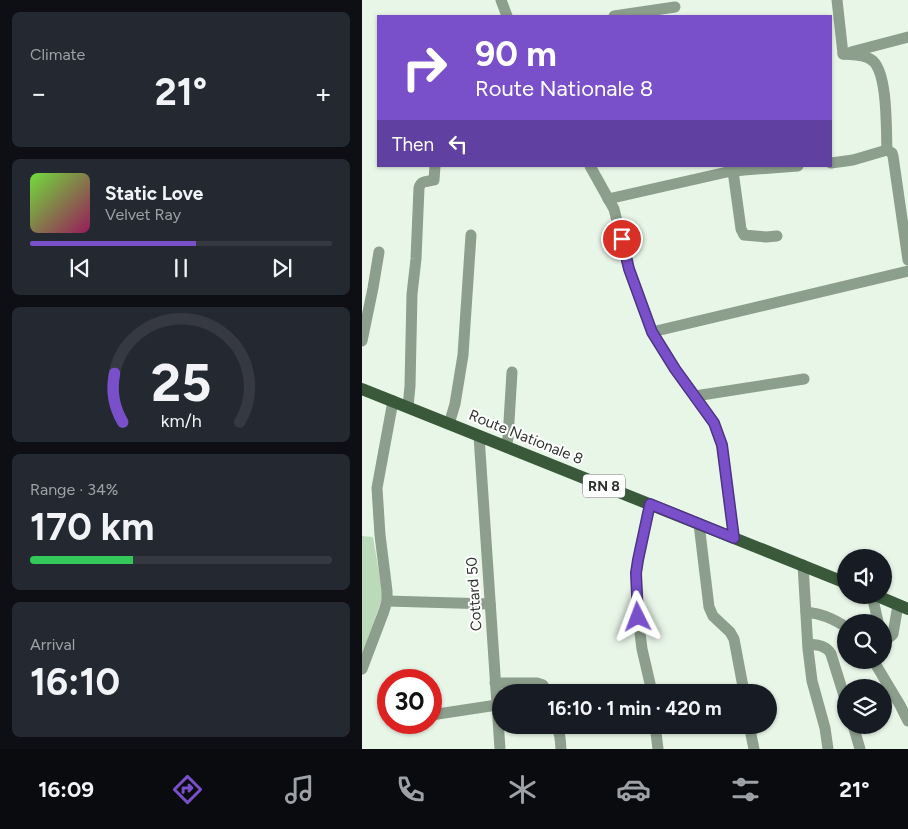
<!DOCTYPE html>
<meta charset="utf-8">
<style>
:root{--surface:#171b24;--page:#242831;--text:#f1f3f6;--muted:#9ea1a6;--line:#363941;--accent:#7950c9}
body{margin:0;font-family:Figtree,sans-serif;background:var(--page);color:var(--text);height:100vh;display:flex;flex-direction:column;font-size:19px;white-space:nowrap}
*{box-sizing:border-box;margin:0}
p{font-size:16px;color:var(--muted)}
.icon{flex:none;width:28px;height:28px;fill:none;stroke:currentColor;stroke-width:2;stroke-linecap:round;stroke-linejoin:round}
.map{position:relative;flex:1;overflow:hidden}
.panel{display:flex;flex-direction:column;gap:12px;padding:12px;background:#0d0f14;width:362px}
.panel>*{flex:none}
.hud{position:absolute;left:15px;top:15px;width:455px;height:152px;border-radius:0px;box-shadow:0 1px 4px #0004;background:#7950c9;color:#fff;overflow:hidden}
.controls{position:absolute;left:475px;top:549px;display:grid;gap:10px}
.controls a{display:grid;place-items:center;width:55px;height:55px;border-radius:50%;background:var(--surface);box-shadow:0 1px 4px #0004;font-size:25px}
.speed{position:absolute;left:15px;top:669px;display:flex;gap:10px;font-size:25px;font-weight:700;text-align:center}
.speed>*{display:grid;place-content:center;width:65px;height:65px;border-radius:50%;background:var(--surface);box-shadow:0 1px 4px #0004;line-height:1}
.speed .limit{border:8px solid #d22;background:#fff;color:#111}
.pin{position:absolute;display:grid;place-items:center;width:42px;height:42px;color:#fff;margin:-21px;border:2px solid #fff;border-radius:50%;box-shadow:0 1px 5px #0007}
.me{position:absolute;width:55px;margin:-28px;rotate:357deg;stroke-linejoin:round;filter:drop-shadow(0 0 4px #0008)}
.turn{display:flex;align-items:center;gap:18px;height:105px;padding:0 15px;font-size:22px}
.turn .icon{width:65px;height:65px;stroke-width:2.5}
.turn b{display:block;font-size:35px;line-height:42px}
.then{display:flex;align-items:center;height:48px;padding:0 15px;background:#0003;gap:10px;font-size:19px}
.big{font-size:38px;font-weight:700;line-height:1.1}
.panel .tile{flex:1;display:flex;flex-direction:column;justify-content:center;gap:8px;min-width:0;padding:0 18px;border-radius:8px;background:var(--page)}
.panel .dial{align-items:center;gap:0}
.dial svg{height:130px;overflow:visible;fill:none;stroke:var(--line);stroke-width:7;stroke-linecap:round;text-anchor:middle}
.dial text{fill:var(--text);stroke:none}
.song{display:flex;align-items:center;gap:15px}
.cover{width:60px;height:60px;border-radius:8px;background:linear-gradient(135deg,hsl(100 70% 55%),hsl(330 70% 35%))}
.played{height:5px;border-radius:2px;background:linear-gradient(90deg,var(--accent) 55%,var(--line) 55%)}
.keys{display:flex;justify-content:space-around;direction:ltr}
.heat{display:flex;justify-content:space-between;align-items:center;font-size:28px;direction:ltr}
.charge{height:8px;border-radius:4px;background:linear-gradient(90deg,#34c759 34%,var(--line) 0)}
.trip{position:absolute;left:130px;top:684px;width:285px;height:50px;border-radius:25px;background:var(--surface);box-shadow:0 1px 4px #0004;font-weight:700;line-height:50px;text-align:center}
.tab-bar{display:flex;height:80px;justify-content:space-around;align-items:center;background:#090b0e;color:var(--muted)}
.tab-bar .icon{width:35px;height:35px}
.tab-bar .selected{color:var(--accent)}
.tab-bar b{font-size:22px;color:var(--text)}
main{display:flex;flex:1;min-height:0}
.map>svg:first-child{display:block}
</style>
<main>
<section class="panel">
<div class="tile"><p>Climate</p>
<div class="heat"><a>−</a><b class="big">21°</b><a>+</a></div>
</div>
<div class="tile">
<div class="song"><i class="cover"></i><div><b>Static Love</b><p>Velvet Ray</p></div></div>
<div class="played"></div>
<div class="keys"><svg class="icon" aria-label="previous" viewBox="0 0 24 24"><path d="M18 5L8 12l10 7zM5 5v14"/></svg><svg class="icon" aria-label="pause" viewBox="0 0 24 24"><path d="M8 5v14M16 5v14"/></svg><svg class="icon" aria-label="next" viewBox="0 0 24 24"><path d="M6 5l10 7-10 7zM19 5v14"/></svg></div>
</div>
<div class="tile dial"><svg viewBox="0 0 100 80">
<path d="M14 69A42 42 0 1 1 86 69"/>
<path d="M14 69A42 42 0 0 1 9 39" stroke="#7950c9"/>
<text x="50" y="56" font-size="32" font-weight="700">25</text>
<text x="50" y="72" font-size="11">km/h</text>
</svg></div>
<div class="tile"><p>Range · 34%</p><b class="big">170 km</b><div class="charge"></div></div>
<div class="tile"><p>Arrival</p><b class="big">16:10</b></div>
</section>
<div class="map">
<svg width="546" height="749" viewBox="0 0 546 749">
<rect width="100%" height="100%" fill="#e8f6e8"/>
<path fill="#bbdaba" d="M 0,536 L 11,537 L 21,596 L 0,655 Z"/>
<g fill="none" stroke-linecap="round" stroke-linejoin="round">
<g stroke="#8c9e8c" stroke-width="11">
<path d="M 139,0 L 145,16"/>
<path d="M 475,0 L 481,54"/>
<path d="M 252,16 L 313,7"/>
<path d="M 489,52 L 546,37"/>
<path d="M 481,54 C 491,55 503,54 511,61 C 526,75 524,130 525,150 L 530,153 L 531,156 L 546,260"/>
<path d="M 469,163 L 491,160 L 525,150"/>
<path d="M 228,166 L 252,209 L 267,269 L 290,332 L 313,369 L 352,423 L 360,445 L 372,538"/>
<path d="M 371,171 L 379,229 L 382,235 L 404,237 L 415,236"/>
<path d="M 246,199 L 365,172 L 382,170 L 436,166"/>
<path d="M 290,332 L 546,271"/>
<path d="M 0,341 L 11,288 L 17,252"/>
<path d="M 333,396 L 442,379"/>
<path d="M 46,407 L 48,386 L 50,294 L 54,259 L 57,188 C 59,180 65,182 72,180 L 73,166"/>
<path d="M 87,424 L 93,404 L 101,355 L 109,235"/>
<path d="M 117,436 L 138,749"/>
<path d="M 144,447 L 146,438 L 150,372"/>
<path d="M 288,504 L 276,560 L 274,573 L 276,617 L 280,649 L 290,692"/>
<path d="M 337,524 L 347,607 L 351,616 L 368,632 L 372,639 L 382,692"/>
<path d="M 441,565 L 446,649 L 450,681 L 463,728 L 466,749"/>
<path d="M 510,595 L 516,622"/>
<path d="M 25,601 L 128,604"/>
<path d="M 444,612 C 460,614 470,618 484,627"/>
<path d="M 521,637 C 526,638 528,638 531,634 L 536,605"/>
<path d="M 446,644 C 455,645 464,645 469,654 L 484,702"/>
<path d="M 511,660 L 538,705 L 546,721"/>
<path d="M 0,669 L 22,611 L 25,601 L 25,591 L 18,535 L 15,488 L 31,401"/>
<path d="M 133,683 L 175,683 L 181,685 L 184,692"/>
<path d="M 69,715 L 135,705"/>
<path d="M 188,725 C 199,727 198,739 199,749"/>
<path d="M 293,725 L 296,749"/>
<path d="M 387,725 L 392,749"/>
<path d="M 491,725 L 498,749"/>
</g>
<g stroke="#39593a" stroke-width="12">
<path d="M 0,389 L 484,583"/>
<path d="M 513,595 L 546,609"/>
</g>
</g>
<g fill="none" stroke-linecap="round" stroke-linejoin="round">
<defs>
<path id="route" d="M 260,239 L 267,269 L 290,332 L 313,369 L 352,423 L 360,445 L 372,538 L 288,504 L 276,560 L 274,573 L 276,617"/>
</defs>
<use href="#route" stroke="#4f3483" stroke-width="12"/>
<use href="#route" stroke="#7950c9" stroke-width="9"/>
</g>
<g text-anchor="middle" dominant-baseline="central" stroke-width="4" stroke-linejoin="round" paint-order="stroke">
<rect fill="#fff" stroke="#6d706d" stroke-width="1" x="221" y="474.5" width="42" height="23" rx="4"/>
<g font-size="14" font-weight="bold" fill="#2e332e">
<text x="242" y="486">RN 8</text>
</g>
<g font-size="15" fill="#2e332e" stroke="#fff">
<text transform="translate(164 437) rotate(22)">Route Nationale 8</text>
<text transform="translate(112 594) rotate(-94)">Cottard 50</text>
</g>
</g>
</svg>
<div class="controls">
<a><svg class="icon" aria-label="sound" viewBox="0 0 24 24"><path d="M4 9h4l5-4v14l-5-4H4zM17 9q2 3 0 6"/></svg></a>
<a><svg class="icon" aria-label="search" viewBox="0 0 24 24"><circle cx="10" cy="10" r="6"/><path d="M15 15l6 6"/></svg></a>
<a><svg class="icon" aria-label="layers" viewBox="0 0 24 24"><path d="M12 4l9 5-9 5-9-5zM3 14l9 5 9-5"/></svg></a>
</div>
<div class="speed"><div class="limit">30</div></div>
<div class="pin" style="left:260px;top:239px;background:#d93025"><svg class="icon" aria-label="arrive" viewBox="0 0 24 24"><path d="M6 21V4h12l-3 4 3 4H6"/></svg></div>
<svg class="me" style="left:276px;top:617px" viewBox="-20 -20 40 40"><path d="M0-17L14 15 0 8-14 15z" fill="#7950c9" stroke="#fff" stroke-width="4"/></svg>
<div class="trip">16:10 · 1 min · 420 m</div>
<div class="hud">
<div class="turn"><svg class="icon" aria-label="right" viewBox="0 0 24 24"><path d="M7 20v-9h11M14 6l5 5-5 5"/></svg><div><b>90 m</b>Route Nationale 8</div></div>
<div class="then">Then<svg class="icon" aria-label="left" viewBox="0 0 24 24"><path d="M17 20v-9H6M10 6l-5 5 5 5"/></svg></div>
</div>
</div>
</main>
<nav class="tab-bar">
<b>16:09</b>
<svg class="icon selected" aria-label="directions" viewBox="0 0 24 24"><path d="M12 3l9 9-9 9-9-9zM9 14v-3h6M13 9l2 2-2 2"/></svg>
<svg class="icon" aria-label="music" viewBox="0 0 24 24"><path d="M9 18V5l10-2v13"/><circle cx="6" cy="18" r="3"/><circle cx="16" cy="16" r="3"/></svg>
<svg class="icon" aria-label="phone" viewBox="0 0 24 24"><path d="M5 4h4l2 5-3 2q2 4 5 5l2-3 5 2v4C11 20 4 13 5 4z"/></svg>
<svg class="icon" aria-label="climate" viewBox="0 0 24 24"><path d="M12 3v18M4 7l16 10M4 17L20 7"/></svg>
<svg class="icon" aria-label="car" viewBox="0 0 24 24"><path d="M5 17H2v-5l4-1 3-4h7l3 4 3 1v5h-3M9 17h6M6 11h13"/><circle cx="7" cy="17" r="2"/><circle cx="17" cy="17" r="2"/></svg>
<svg class="icon" aria-label="filters" viewBox="0 0 24 24"><path d="M4 7h16M4 17h16"/><circle cx="9" cy="7" r="2"/><circle cx="15" cy="17" r="2"/></svg>
<b>21°</b>
</nav>
